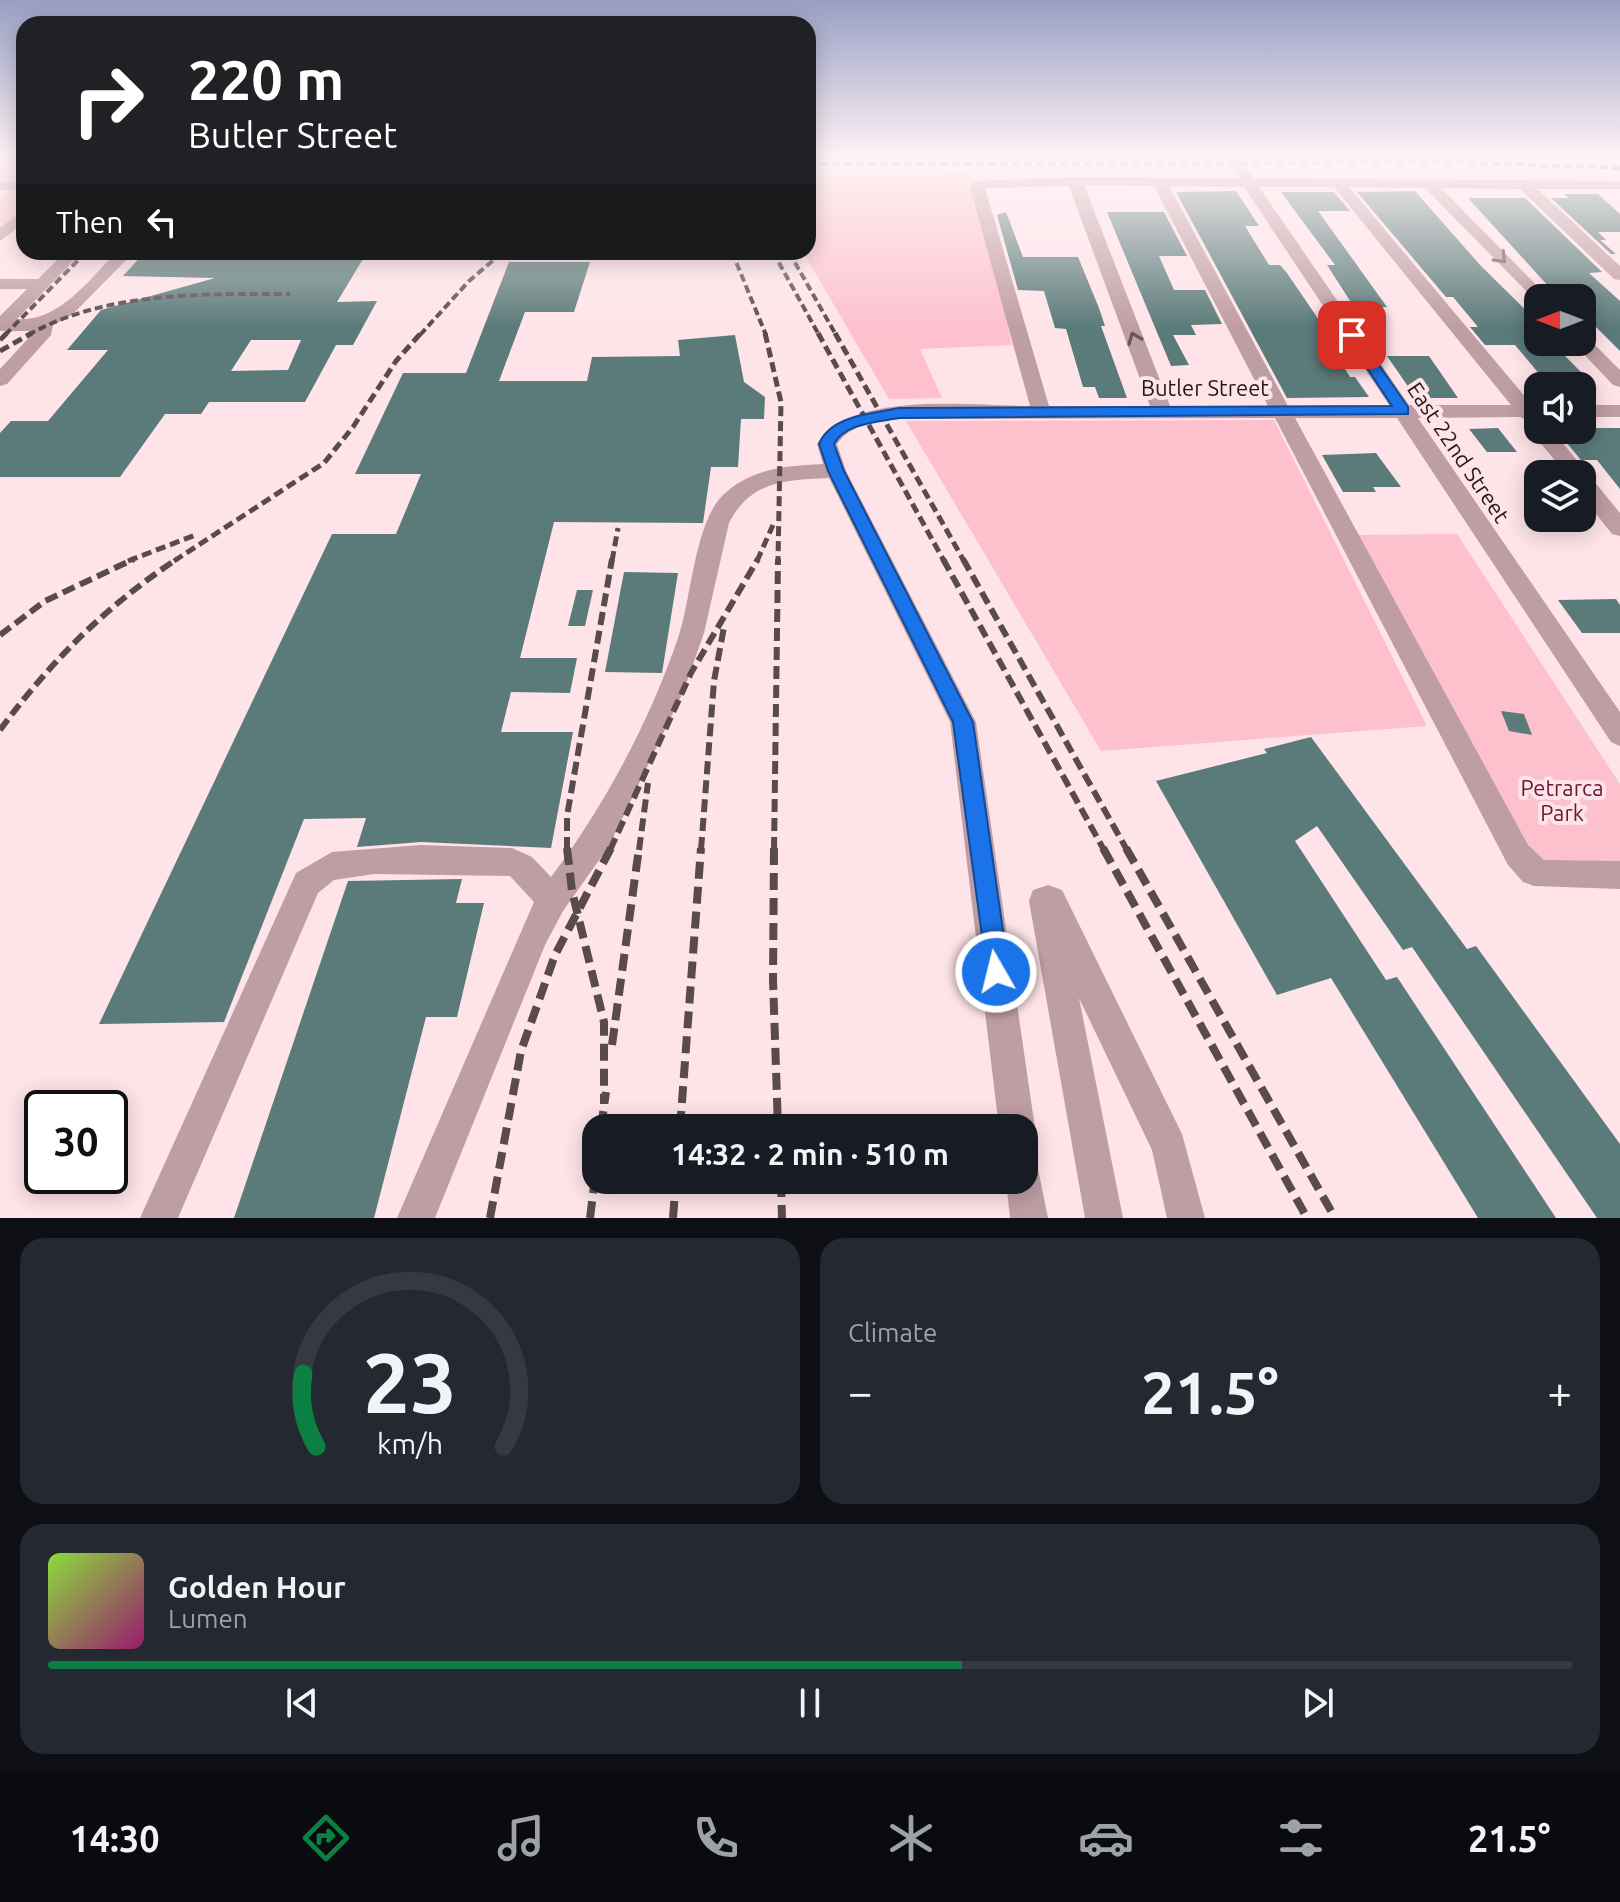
<!DOCTYPE html>
<meta charset="utf-8">
<style>
:root{--surface:#171b24;--page:#242831;--text:#f1f3f6;--muted:#9ea1a6;--line:#363941;--accent:#0b8043}
body{margin:0;font-family:Ubuntu,sans-serif;background:var(--page);color:var(--text);height:100vh;display:flex;flex-direction:column;font-size:30px;white-space:nowrap}
*{box-sizing:border-box;margin:0}
p{font-size:26px;color:var(--muted)}
.icon{flex:none;width:44px;height:44px;fill:none;stroke:currentColor;stroke-width:2;stroke-linecap:round;stroke-linejoin:round}
.map{position:relative;height:1218px;overflow:hidden}
.drawer{display:flex;flex-direction:column;gap:20px;padding:20px;background:#0d0f14;flex:1}
.drawer>*{flex:none}
.hud{position:absolute;left:16px;top:16px;width:800px;height:244px;border-radius:24px;box-shadow:0 4px 20px #0003;background:#202124;color:#fff;overflow:hidden}
.needle{width:52px;rotate:270deg}
.fabs{position:absolute;left:1524px;top:284px;display:grid;gap:16px}
.fabs a{display:grid;place-items:center;width:72px;height:72px;border-radius:16px;background:var(--surface);box-shadow:0 4px 20px #0003;font-size:40px}
.speed{position:absolute;left:24px;top:1090px;display:flex;gap:16px;font-size:40px;font-weight:700;text-align:center}
.speed>*{display:grid;place-content:center;width:104px;height:104px;border-radius:50%;background:var(--surface);box-shadow:0 4px 20px #0003;line-height:1}
.speed .limit{border:4px solid #111;border-radius:12px;background:#fff;color:#111}
.pin{position:absolute;display:grid;place-items:center;width:68px;height:68px;color:#fff;margin:-34px;border-radius:16px;box-shadow:0 4px 12px #0006}
.me{position:absolute;width:88px;margin:-44px;rotate:352deg;stroke-linejoin:round;filter:drop-shadow(0 0 6px #0008)}
.turn{display:flex;align-items:center;gap:28px;height:168px;padding:0 40px;font-size:36px}
.turn .icon{width:104px;height:104px;stroke-width:2.5}
.turn b{display:block;font-size:56px;line-height:68px}
.then{display:flex;align-items:center;height:76px;padding:0 40px;background:#0003;gap:16px;font-size:30px}
.big{font-size:60px;font-weight:600;line-height:1.1}
.drawer .tile{flex:1;display:flex;flex-direction:column;justify-content:center;gap:12px;min-width:0;padding:0 28px;border-radius:24px;background:var(--page)}
.drawer .dial{align-items:center;gap:0}
.dial svg{height:208px;overflow:visible;fill:none;stroke:var(--line);stroke-width:7;stroke-linecap:round;text-anchor:middle}
.dial text{fill:var(--text);stroke:none}
.song{display:flex;align-items:center;gap:24px}
.cover{width:96px;height:96px;border-radius:12px;background:linear-gradient(135deg,hsl(90 70% 55%),hsl(320 70% 35%))}
.played{height:8px;border-radius:4px;background:linear-gradient(90deg,var(--accent) 60%,var(--line) 60%)}
.keys{display:flex;justify-content:space-around;direction:ltr}
.heat{display:flex;justify-content:space-between;align-items:center;font-size:44px;direction:ltr}
.drawer .tiles{flex:1;display:grid;gap:20px;grid-template-columns:1fr 1fr}
.tile:last-child{grid-column:span 2}
.trip{position:absolute;left:582px;top:1114px;width:456px;height:80px;border-radius:24px;background:var(--surface);box-shadow:0 4px 20px #0003;font-weight:600;line-height:80px;text-align:center}
.tab-bar{display:flex;height:128px;justify-content:space-around;align-items:center;background:#090b0e;color:var(--muted)}
.tab-bar .icon{width:56px;height:56px}
.tab-bar .on{color:var(--accent)}
.tab-bar b{font-size:36px;color:var(--text)}
.map>svg:first-child{display:block}
</style>
<div class="map">
<svg width="1620" height="1218" viewBox="0 0 1620 1218">
<rect width="100%" height="100%" fill="#fee4e9"/>
<g fill="#fdc1ce">
<rect x="0" y="157" width="24" height="26"/>
<path d="M 972,171 L 1012,345 L 920,349 L 942,398 L 889,399 L 803,252 L 808,252 L 808,176 L 935,175 Z"/>
<path d="M 13,188 L 24,188 L 24,211 L 0,229 L 0,199 Z"/>
<path d="M 1274,420 L 1427,726 L 1101,751 L 906,421 Z"/>
<path d="M 1457,534 L 1620,784 L 1620,865 L 1532,864 L 1351,535 Z"/>
</g>
<g fill="#5b7b7a" fill-rule="evenodd">
<path d="M 1236,191 L 1259,226 L 1245,226 L 1269,265 L 1280,265 L 1287,273 L 1336,345 L 1330,345 L 1350,377 L 1355,377 L 1369,397 L 1287,398 L 1176,192 Z"/>
<path d="M 1415,191 L 1480,265 L 1538,322 L 1538,342 L 1551,342 L 1595,386 L 1561,386 L 1552,376 L 1541,376 L 1515,345 L 1485,345 L 1470,327 L 1478,327 L 1453,297 L 1446,297 L 1357,192 Z"/>
<path d="M 1281,192 L 1334,192 L 1350,211 L 1318,211 L 1387,307 L 1354,307 L 1327,265 L 1335,265 Z"/>
<path d="M 1564,194 L 1598,194 L 1620,214 L 1620,232 L 1598,232 L 1606,240 L 1600,240 L 1616,254 L 1611,254 L 1551,198 L 1569,198 Z"/>
<path d="M 1468,198 L 1525,198 L 1602,272 L 1589,273 L 1620,301 L 1620,351 L 1582,313 L 1582,298 L 1567,298 L 1558,289 L 1551,289 Z"/>
<path d="M 1006,212 L 1023,257 L 1078,257 L 1099,308 L 1105,326 L 1101,326 L 1127,398 L 1099,398 L 1095,387 L 1083,387 L 1066,329 L 1055,328 L 1044,291 L 1018,290 L 997,215 Z"/>
<path d="M 1107,212 L 1164,212 L 1187,256 L 1159,256 L 1174,290 L 1205,290 L 1222,324 L 1191,325 L 1196,335 L 1173,335 L 1189,365 L 1171,366 Z"/>
<path d="M 145,252 L 298,252 L 293,258 L 363,259 L 337,302 L 377,301 L 353,345 L 336,345 L 305,402 L 209,402 L 201,414 L 165,414 L 120,477 L 0,477 L 0,433 L 11,421 L 48,421 L 108,350 L 67,350 L 101,310 L 215,278 L 123,276 ZM 251,340 L 301,340 L 288,370 L 231,371 Z"/>
<path d="M 509,262 L 590,262 L 574,312 L 525,312 L 499,381 L 587,381 L 592,357 L 680,356 L 678,340 L 735,335 L 744,382 L 765,397 L 764,419 L 741,419 L 738,467 L 711,467 L 703,523 L 554,522 L 520,658 L 577,658 L 570,693 L 511,692 L 501,732 L 573,732 L 551,848 L 421,842 L 357,847 L 366,818 L 304,819 L 224,1022 L 99,1024 L 332,534 L 396,534 L 421,474 L 355,474 L 403,373 L 466,373 Z"/>
<path d="M 1387,356 L 1429,356 L 1458,398 L 1416,398 Z"/>
<path d="M 1498,428 L 1517,452 L 1487,452 L 1469,429 Z"/>
<path d="M 1583,428 L 1620,428 L 1620,489 L 1597,460 L 1581,460 L 1556,430 Z"/>
<path d="M 1376,453 L 1401,487 L 1373,487 L 1376,492 L 1343,492 L 1322,455 Z"/>
<path d="M 624,572 L 678,573 L 662,673 L 605,672 Z"/>
<path d="M 577,590 L 593,590 L 585,626 L 568,626 Z"/>
<path d="M 1616,599 L 1620,605 L 1620,633 L 1582,633 L 1558,600 Z"/>
<path d="M 1501,711 L 1524,714 L 1532,735 L 1509,731 Z"/>
<path d="M 1311,737 L 1467,949 L 1476,946 L 1620,1144 L 1620,1218 L 1597,1218 L 1412,947 L 1403,950 L 1317,826 L 1295,841 L 1386,980 L 1397,977 L 1556,1218 L 1478,1218 L 1331,978 L 1277,995 L 1156,781 L 1267,753 L 1264,749 Z"/>
<path d="M 462,879 L 456,903 L 484,903 L 457,1017 L 426,1017 L 374,1218 L 234,1218 L 348,881 Z"/>
</g>
<g fill="none" stroke-linecap="round" stroke-linejoin="round">
<g fill="#bf9da4" fill-rule="evenodd">
<path d="M 1225,157 L 1239,157 L 1253,178 L 1620,181 L 1620,189 L 1537,189 L 1620,266 L 1620,280 L 1614,279 L 1520,189 L 1441,188 L 1549,298 L 1538,298 L 1538,303 L 1425,188 L 1349,187 L 1532,405 L 1538,405 L 1538,423 L 1532,424 L 1521,417 L 1418,418 L 1620,712 L 1620,746 L 1611,742 L 1397,418 L 1295,418 L 1528,845 L 1544,860 L 1620,861 L 1620,889 L 1534,886 L 1523,882 L 1508,865 L 1275,418 L 899,419 C 876,422 851,424 837,444 L 846,471 L 976,722 L 1035,1128 L 1030,1141 L 1024,1143 L 1024,1128 L 999,1128 L 950,722 L 829,478 C 787,480 751,480 729,523 L 704,633 L 684,690 L 609,846 L 563,911 L 545,945 L 435,1218 L 397,1218 L 534,902 L 510,876 L 374,874 L 334,880 L 318,893 L 178,1218 L 140,1218 L 296,873 L 332,852 L 421,845 L 512,848 L 532,857 L 551,877 C 605,805 650,721 679,635 C 691,598 695,524 722,496 C 750,468 786,466 823,464 L 817,444 C 849,390 973,406 1030,406 L 970,187 L 975,181 L 1075,177 L 1239,178 ZM 1084,185 L 1154,186 L 1268,406 L 1170,406 ZM 1069,186 L 1150,406 L 1049,406 L 985,188 ZM 1169,186 L 1244,187 L 1389,405 L 1288,406 ZM 1259,187 L 1334,187 L 1511,405 L 1409,405 Z"/>
<rect x="0" y="182" width="24" height="8"/>
<path d="M 24,210 L 24,223 L 0,241 L 0,228 Z"/>
<path d="M 65,252 L 82,252 L 17,319 C 60,322 89,279 117,252 L 134,252 L 72,315 L 53,325 L 51,335 L 7,384 L 0,386 L 0,369 L 35,331 L 0,331 L 0,316 L 27,289 L 0,289 L 0,279 L 38,279 Z"/>
<path d="M 1582,337 L 1588,338 L 1620,370 L 1620,387 L 1613,385 L 1576,346 L 1573,342 L 1582,342 Z"/>
<rect x="1582" y="405" width="38" height="12"/>
<path d="M 1538,424 L 1538,430 L 1552,430 L 1620,513 L 1620,536 L 1612,534 L 1582,496 L 1582,474 L 1566,474 L 1534,435 L 1531,430 Z"/>
<path d="M 1048,885 L 1062,890 L 1182,1134 L 1205,1218 L 1167,1218 L 1152,1150 L 1079,998 L 1123,1218 L 1085,1218 L 1029,901 L 1033,890 Z"/>
<path d="M 1024,1159 L 1037,1164 L 1048,1218 L 1010,1218 L 1006,1180 L 1024,1180 Z"/>
</g>
<g stroke="#594a4d" stroke-width="4" stroke-dasharray="8 4" stroke-linecap="butt">
<path d="M 808,164 L 1461,162 L 1620,168"/>
<path d="M 732,252 L 766,335"/>
<path d="M 773,252 L 819,335"/>
<path d="M 789,252 L 836,335"/>
<path d="M 5,335 L 86,252"/>
<path d="M 28,335 C 106,291 204,294 290,294"/>
<path d="M 420,335 L 469,281 L 503,252"/>
</g>
<g stroke="#594a4d" stroke-width="5" stroke-dasharray="10 5" stroke-linecap="butt">
<path d="M 765,333 L 781,402 L 778,561"/>
<path d="M 818,333 L 944,561"/>
<path d="M 835,333 L 964,561"/>
<path d="M 0,340 L 7,333"/>
<path d="M 0,351 L 32,333"/>
<path d="M 128,561 L 198,534"/>
<path d="M 174,561 L 324,463 L 353,427 L 396,361 L 421,333"/>
<path d="M 612,561 L 618,528"/>
<path d="M 757,561 L 773,525"/>
</g>
<g stroke="#594a4d" stroke-width="6" stroke-dasharray="13 6" stroke-linecap="butt">
<path d="M 943,559 L 1104,850"/>
<path d="M 963,559 L 1127,850"/>
<path d="M 0,635 L 45,601 L 134,559"/>
<path d="M 0,730 C 51,661 105,607 177,559"/>
<path d="M 567,850 L 567,816 L 612,559"/>
<path d="M 610,850 L 691,673 L 758,559"/>
<path d="M 639,850 L 648,783"/>
<path d="M 701,850 L 714,681 L 724,627"/>
<path d="M 774,850 L 778,559"/>
</g>
<g stroke="#594a4d" stroke-width="8" stroke-dasharray="17 8" stroke-linecap="butt">
<path d="M 567,848 L 572,891 L 604,1022 L 604,1104"/>
<path d="M 774,848 L 773,980 L 778,1128"/>
<path d="M 1103,848 L 1307,1218"/>
<path d="M 1126,848 L 1335,1218"/>
<path d="M 612,1045 L 639,848"/>
<path d="M 601,1128 L 606,1092"/>
<path d="M 680,1128 L 701,848"/>
<path d="M 781,1180 L 782,1218"/>
<path d="M 490,1218 L 521,1051 L 555,955 L 611,848"/>
<path d="M 590,1218 L 596,1170"/>
<path d="M 673,1218 L 676,1180"/>
</g>
</g>
<defs><path id="oneway-chevron" d="M-2-3.5L2.5 0L-2 3.5" fill="none" stroke-width="1.6" stroke-linecap="round" stroke-linejoin="round" transform="scale(2)"/></defs>
<g stroke="#695458">
<use href="#oneway-chevron" transform="translate(1501 258) rotate(46)"/>
<use href="#oneway-chevron" transform="translate(1134 338) rotate(-111)"/>
</g>
<linearGradient id="sky" x2="0" y2="1"><stop stop-color="#999ec4"/><stop offset="0.48" stop-color="#fff3f5"/><stop offset="1" stop-color="#fff3f5" stop-opacity="0"/></linearGradient>
<rect width="1620" height="328" fill="url(#sky)"/>
<path fill="#1a73e8" stroke="#114b97" stroke-width="2" d="M 1352,331 L 1356,332 L 1408,407 L 1408,414 L 899,418 C 878,422 845,423 834,444 L 844,471 L 973,722 L 1009,972 L 1005,980 L 996,984 L 988,980 L 953,722 L 828,471 L 819,444 C 831,415 872,414 899,408 L 1392,406 L 1345,335 Z"/>
<g text-anchor="middle" dominant-baseline="central" stroke-width="8" stroke-linejoin="round" paint-order="stroke">
<g font-size="22" fill="#23181a" stroke="#fee4e9">
<text x="1205" y="387">Butler Street</text>
<text transform="translate(1459 452) rotate(56)">East 22nd Street</text>
</g>
<g font-size="22" fill="#6b1635" stroke="#fee4e9">
<text x="1562" y="787">Petrarca<tspan x="1562" dy="25">Park</tspan></text>
</g>
</g>
</svg>
<div class="fabs">
<a><svg class="needle" viewBox="-14 -14 28 28"><path d="M0-13l5 13h-10z" fill="#e53935"/><path d="M0 13l5-13h-10z" fill="#9ea1a6"/></svg></a>
<a><svg class="icon" aria-label="sound" viewBox="0 0 24 24"><path d="M4 9h4l5-4v14l-5-4H4zM17 9q2 3 0 6"/></svg></a>
<a><svg class="icon" aria-label="layers" viewBox="0 0 24 24"><path d="M12 4l9 5-9 5-9-5zM3 14l9 5 9-5"/></svg></a>
</div>
<div class="speed"><div class="limit">30</div></div>
<div class="pin" style="left:1352px;top:335px;background:#d93025"><svg class="icon" aria-label="arrive" viewBox="0 0 24 24"><path d="M6 21V4h12l-3 4 3 4H6"/></svg></div>
<svg class="me" style="left:996px;top:972px" viewBox="-20 -20 40 40"><circle r="17" fill="#1a73e8" stroke="#fff" stroke-width="3"/><path d="M0-11L8 9 0 5-8 9z" fill="#fff"/></svg>
<div class="trip">14:32 · 2 min · 510 m</div>
<div class="hud">
<div class="turn"><svg class="icon" aria-label="right" viewBox="0 0 24 24"><path d="M7 20v-9h11M14 6l5 5-5 5"/></svg><div><b>220 m</b>Butler Street</div></div>
<div class="then">Then<svg class="icon" aria-label="left" viewBox="0 0 24 24"><path d="M17 20v-9H6M10 6l-5 5 5 5"/></svg></div>
</div>
</div>
<section class="drawer">
<div class="tiles">
<div class="tile dial"><svg viewBox="0 0 100 80">
<path d="M14 69A42 42 0 1 1 86 69"/>
<path d="M14 69A42 42 0 0 1 9 41" stroke="#0b8043"/>
<text x="50" y="56" font-size="32" font-weight="700">23</text>
<text x="50" y="72" font-size="11">km/h</text>
</svg></div>
<div class="tile"><p>Climate</p>
<div class="heat"><a>−</a><b class="big">21.5°</b><a>+</a></div>
</div>
<div class="tile">
<div class="song"><i class="cover"></i><div><b>Golden Hour</b><p>Lumen</p></div></div>
<div class="played"></div>
<div class="keys"><svg class="icon" aria-label="previous" viewBox="0 0 24 24"><path d="M18 5L8 12l10 7zM5 5v14"/></svg><svg class="icon" aria-label="pause" viewBox="0 0 24 24"><path d="M8 5v14M16 5v14"/></svg><svg class="icon" aria-label="next" viewBox="0 0 24 24"><path d="M6 5l10 7-10 7zM19 5v14"/></svg></div>
</div>
</div>
</section>
<nav class="tab-bar">
<b>14:30</b>
<svg class="icon on" aria-label="directions" viewBox="0 0 24 24"><path d="M12 3l9 9-9 9-9-9zM9 14v-3h6M13 9l2 2-2 2"/></svg>
<svg class="icon" aria-label="music" viewBox="0 0 24 24"><path d="M9 18V5l10-2v13"/><circle cx="6" cy="18" r="3"/><circle cx="16" cy="16" r="3"/></svg>
<svg class="icon" aria-label="phone" viewBox="0 0 24 24"><path d="M5 4h4l2 5-3 2q2 4 5 5l2-3 5 2v4C11 20 4 13 5 4z"/></svg>
<svg class="icon" aria-label="climate" viewBox="0 0 24 24"><path d="M12 3v18M4 7l16 10M4 17L20 7"/></svg>
<svg class="icon" aria-label="car" viewBox="0 0 24 24"><path d="M5 17H2v-5l4-1 3-4h7l3 4 3 1v5h-3M9 17h6M6 11h13"/><circle cx="7" cy="17" r="2"/><circle cx="17" cy="17" r="2"/></svg>
<svg class="icon" aria-label="filters" viewBox="0 0 24 24"><path d="M4 7h16M4 17h16"/><circle cx="9" cy="7" r="2"/><circle cx="15" cy="17" r="2"/></svg>
<b>21.5°</b>
</nav>
